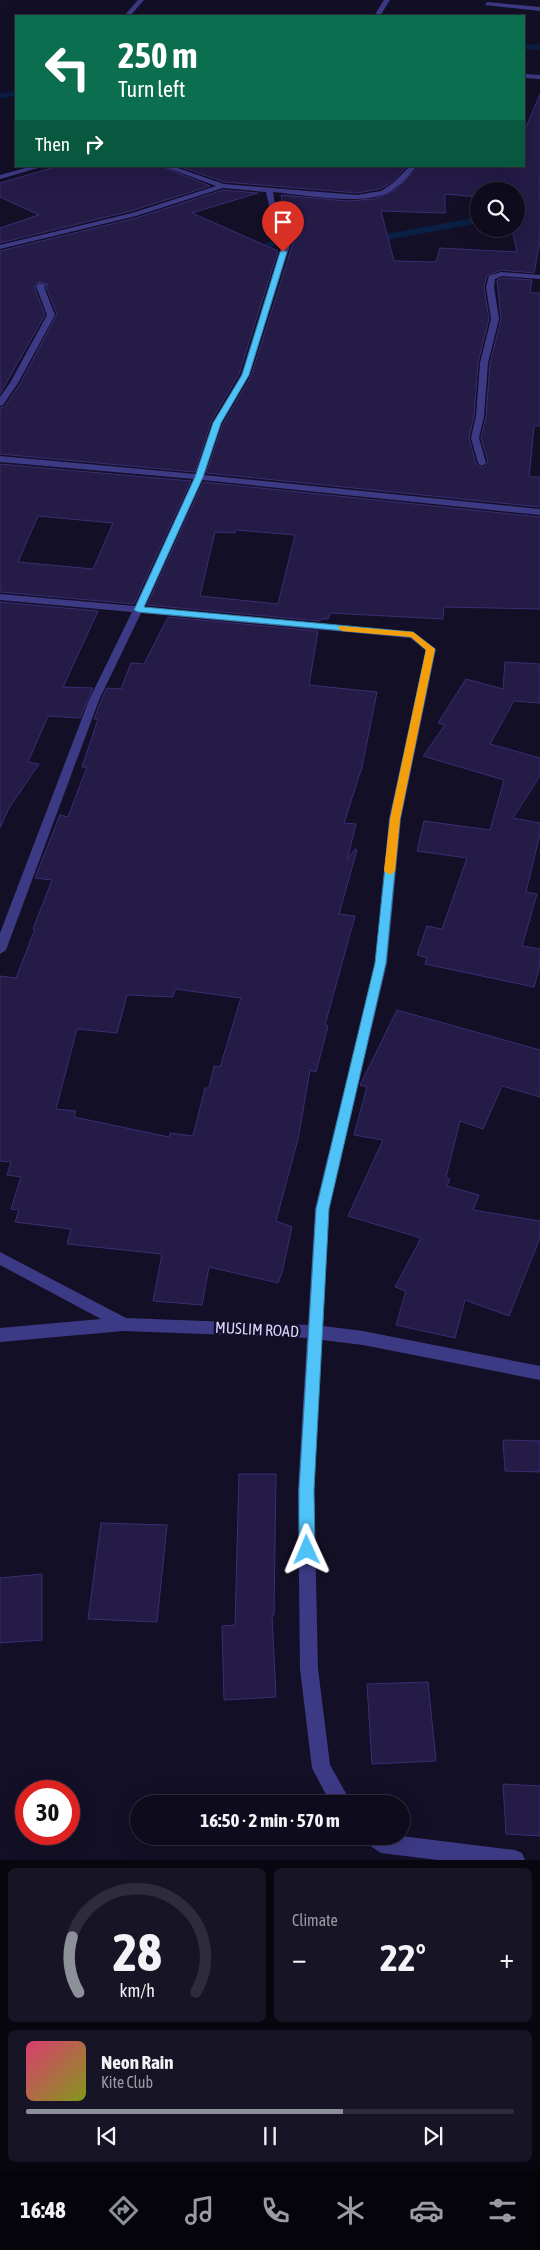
<!DOCTYPE html>
<meta charset="utf-8">
<style>
:root{--surface:#0e0b1c;--page:#171425;--text:#f1f3f6;--muted:#9b9ba3;--line:#2e2b3b;--accent:#8c9099}
body{margin:0;font-family:"Asap Condensed",sans-serif;background:var(--page);color:var(--text);height:100vh;display:flex;flex-direction:column;font-size:19px;white-space:nowrap}
*{box-sizing:border-box;margin:0}
p{font-size:16px;color:var(--muted)}
.icon{flex:none;width:28px;height:28px;fill:none;stroke:currentColor;stroke-width:2;stroke-linecap:round;stroke-linejoin:round}
.map{position:relative;height:1860px;overflow:hidden}
.details{display:flex;flex-direction:column;gap:8px;padding:8px;background:#08060f;flex:1}
.details>*{flex:none}
.guide{position:absolute;left:15px;top:15px;width:510px;height:152px;border-radius:0px;box-shadow:0 5px 20px #0002,0 0 0 1px var(--line);background:#0b6e4f;color:#fff;overflow:hidden}
.fabs{position:absolute;left:470px;top:182px;display:grid;gap:10px}
.fabs a{display:grid;place-items:center;width:55px;height:55px;border-radius:50%;background:var(--surface);box-shadow:0 5px 20px #0002,0 0 0 1px var(--line);font-size:25px}
.speed{position:absolute;left:15px;top:1780px;display:flex;gap:10px;font-size:25px;font-weight:700;text-align:center}
.speed>*{display:grid;place-content:center;width:65px;height:65px;border-radius:50%;background:var(--surface);box-shadow:0 5px 20px #0002,0 0 0 1px var(--line);line-height:1}
.speed .limit{border:8px solid #d22;background:#fff;color:#111}
.pin{position:absolute;display:grid;place-items:center;width:42px;height:42px;color:#fff;margin:-51px -21px;border-radius:50% 50% 50% 0;rotate:-45deg;box-shadow:0 0 5px #0007}
.pin .icon{rotate:45deg}
.me{position:absolute;width:55px;margin:-28px;rotate:359deg;stroke-linejoin:round;filter:drop-shadow(0 0 4px #0008)}
.turn{display:flex;align-items:center;gap:18px;height:105px;padding:0 20px;font-size:22px}
.turn .icon{width:65px;height:65px;stroke-width:2.5}
.turn b{display:block;font-size:35px;line-height:42px}
.then{display:flex;align-items:center;height:48px;padding:0 20px;background:#0003;gap:10px;font-size:19px}
.big{font-size:38px;font-weight:700;line-height:1.1}
.details .tile{flex:1;display:flex;flex-direction:column;justify-content:center;gap:8px;min-width:0;padding:0 18px;border-radius:8px;background:var(--page)}
.details .dial{align-items:center;gap:0}
.dial svg{height:130px;overflow:visible;fill:none;stroke:var(--line);stroke-width:7;stroke-linecap:round;text-anchor:middle}
.dial text{fill:var(--text);stroke:none}
.song{display:flex;align-items:center;gap:15px}
.cover{width:60px;height:60px;border-radius:8px;background:linear-gradient(135deg,hsl(340 70% 55%),hsl(70 70% 35%))}
.played{height:5px;border-radius:2px;background:linear-gradient(90deg,var(--accent) 65%,var(--line) 65%)}
.keys{display:flex;justify-content:space-around;direction:ltr}
.heat{display:flex;justify-content:space-between;align-items:center;font-size:28px;direction:ltr}
.details .tiles{flex:1;display:grid;gap:8px;grid-template-columns:1fr 1fr}
.tile:last-child{grid-column:span 2}
.trip{position:absolute;left:130px;top:1795px;width:280px;height:50px;border-radius:25px;background:var(--surface);box-shadow:0 5px 20px #0002,0 0 0 1px var(--line);font-weight:700;line-height:50px;text-align:center}
.tab-bar{display:flex;height:80px;justify-content:space-around;align-items:center;background:#06040b;color:var(--muted)}
.tab-bar .icon{width:35px;height:35px}
.tab-bar .current{color:var(--accent)}
.tab-bar b{font-size:22px;color:var(--text)}
.map>svg:first-child{display:block}
</style>
<div class="map">
<svg width="540" height="1860" viewBox="0 0 540 1860">
<rect width="100%" height="100%" fill="#130f26"/>
<g fill="none" stroke-linecap="round" stroke-linejoin="round">
<g stroke="#0a1f44" stroke-width="5">
<path d="M 524,47 L 540,47"/>
<path d="M 0,96 L 16,93"/>
</g>
<g stroke="#0a1f44" stroke-width="6">
<path d="M 376,239 L 479,220"/>
<path d="M 256,252 L 290,234 L 297,234"/>
<path d="M 0,293 L 59,285"/>
</g>
</g>
<g fill="#241b47" stroke="#3b2d73" fill-rule="evenodd">
<path d="M 540,94 L 540,241 L 534,273 L 501,270 L 487,276 L 484,287 L 489,319 L 478,363 L 474,416 L 469,438 L 476,464 L 483,468 L 488,462 L 481,438 L 486,416 L 490,363 L 501,319 L 497,280 L 502,278 L 532,280 L 530,293 L 540,293 L 540,426 L 534,426 L 529,477 L 540,477 L 540,507 L 206,473 L 223,424 L 251,376 L 295,237 L 285,221 L 281,195 L 346,201 L 374,199 L 395,190 L 419,166 L 524,166 L 524,132 ZM 479,191 L 516,191 L 516,229 L 512,229 L 517,252 L 440,248 L 436,262 L 394,261 L 381,211 L 445,213 L 445,194 L 479,197 Z"/>
<path d="M 58,166 L 160,166 L 210,186 L 131,211 L 0,243 L 0,228 L 39,215 L 0,197 L 0,183 Z"/>
<path d="M 178,166 L 407,166 L 392,182 L 380,189 L 357,193 L 224,182 Z"/>
<path d="M 223,190 L 258,193 L 192,213 L 278,251 L 239,374 L 211,422 L 195,472 L 0,454 L 0,408 L 5,406 L 20,384 L 57,314 L 46,287 L 48,284 L 38,282 L 34,287 L 45,315 L 0,394 L 0,251 L 136,218 Z"/>
<path d="M 0,464 L 191,481 L 134,604 L 0,592 ZM 38,516 L 113,523 L 93,569 L 18,562 Z"/>
<path d="M 203,482 L 540,517 L 540,609 L 444,607 L 443,619 L 330,613 L 328,619 L 321,619 L 320,621 L 147,605 ZM 236,530 L 295,535 L 278,604 L 200,596 L 215,532 L 235,533 Z"/>
<path d="M 0,602 L 98,611 L 63,687 L 93,688 L 80,718 L 48,716 L 28,762 L 39,764 L 9,808 L 0,828 Z"/>
<path d="M 168,617 L 318,631 L 309,685 L 377,692 L 362,767 L 344,823 L 356,824 L 347,860 L 355,849 L 357,850 L 339,914 L 355,916 L 325,1025 L 328,1026 L 316,1072 L 310,1070 L 298,1139 L 276,1221 L 292,1227 L 282,1273 L 278,1283 L 209,1267 L 202,1305 L 153,1301 L 162,1254 L 67,1244 L 71,1229 L 15,1222 L 19,1210 L 11,1209 L 21,1177 L 7,1175 L 11,1162 L 0,1161 L 0,976 L 16,978 L 35,929 L 33,929 L 52,880 L 35,878 L 60,815 L 68,817 L 87,767 L 82,767 L 98,719 L 94,719 L 101,701 L 107,688 L 121,689 L 131,663 L 144,664 ZM 175,989 L 241,998 L 220,1067 L 214,1066 L 209,1088 L 205,1088 L 193,1136 L 170,1133 L 169,1137 L 74,1117 L 76,1111 L 56,1109 L 77,1029 L 117,1033 L 127,995 L 173,997 Z"/>
<path d="M 505,662 L 540,664 L 540,703 L 514,701 L 490,744 L 540,758 L 540,776 L 513,818 L 540,823 L 540,834 L 526,892 L 537,894 L 522,946 L 540,949 L 540,965 L 534,987 L 425,964 L 427,958 L 417,955 L 427,926 L 442,929 L 467,858 L 417,851 L 424,821 L 490,830 L 504,780 L 423,756 L 445,725 L 438,723 L 466,679 L 503,689 Z"/>
<path d="M 397,1010 L 540,1050 L 540,1097 L 502,1086 L 483,1129 L 460,1121 L 446,1177 L 450,1179 L 447,1186 L 479,1195 L 473,1210 L 540,1221 L 540,1238 L 509,1316 L 465,1300 L 455,1338 L 396,1325 L 406,1291 L 395,1287 L 421,1238 L 348,1216 L 383,1140 L 354,1135 L 367,1087 L 360,1085 L 361,1083 Z"/>
<path d="M 503,1440 L 540,1441 L 540,1472 L 505,1471 Z"/>
<path d="M 239,1474 L 276,1474 L 274,1615 L 272,1615 L 276,1697 L 224,1700 L 222,1626 L 235,1625 Z"/>
<path d="M 101,1523 L 167,1525 L 157,1622 L 88,1619 Z"/>
<path d="M 42,1574 L 42,1640 L 0,1643 L 0,1578 Z"/>
<path d="M 428,1682 L 436,1761 L 372,1764 L 367,1684 Z"/>
<path d="M 503,1784 L 540,1786 L 540,1836 L 506,1834 Z"/>
</g>
<g fill="none" stroke-linecap="round" stroke-linejoin="round">
<g fill="#3d3a85" fill-rule="evenodd">
<path d="M 138,0 L 144,0 L 130,16 L 124,16 Z"/>
<path d="M 384,0 L 390,0 L 380,16 L 374,16 Z"/>
<path d="M 487,2 L 540,7 L 540,11 L 485,5 Z"/>
<path d="M 524,74 L 540,75 L 540,79 L 524,78 Z"/>
<path d="M 33,166 L 45,166 L 0,179 L 0,175 Z"/>
<path d="M 162,166 L 172,166 L 224,184 L 357,195 L 381,191 L 393,183 L 410,166 L 417,166 C 408,176 398,189 385,194 C 358,205 303,195 273,192 L 276,210 L 293,236 L 249,375 L 221,423 L 204,475 L 540,509 L 540,515 L 202,480 L 144,607 L 413,632 L 436,649 L 401,819 L 387,963 L 329,1209 L 323,1326 L 363,1331 L 540,1366 L 540,1380 L 363,1345 L 322,1340 L 314,1490 L 318,1669 L 330,1765 L 352,1804 L 331,1804 L 312,1768 L 300,1669 L 298,1490 L 307,1338 L 124,1331 L 0,1342 L 0,1328 L 101,1319 L 0,1265 L 0,1252 L 126,1318 L 308,1325 L 315,1209 L 375,963 L 389,819 L 426,650 L 410,638 L 141,613 L 99,700 L 6,950 L 0,954 L 0,933 L 89,700 L 132,612 L 0,600 L 0,594 L 135,606 L 194,479 L 0,462 L 0,456 L 196,474 L 213,423 L 241,375 L 285,236 L 270,210 L 266,192 L 223,188 L 136,216 L 0,249 L 0,245 L 132,213 L 216,186 Z"/>
<path d="M 501,272 L 540,275 L 540,279 L 502,276 L 495,279 L 494,287 L 499,319 L 488,363 L 484,416 L 479,438 L 486,463 L 482,466 L 478,463 L 471,438 L 476,416 L 480,363 L 491,319 L 486,287 L 489,276 Z"/>
<path d="M 39,283 L 46,285 L 44,287 L 55,315 L 18,383 L 3,405 L 0,406 L 0,397 L 10,383 L 47,315 L 36,286 Z"/>
<path d="M 363,1836 L 401,1836 L 515,1850 L 522,1853 L 525,1860 L 438,1860 L 381,1853 L 366,1843 Z"/>
</g>
</g>
<path fill="#4fc3f7" stroke="#337fa1" d="M 283,250 L 287,252 L 249,375 L 221,423 L 203,477 L 144,607 L 413,632 L 435,649 L 400,819 L 386,963 L 329,1209 L 314,1490 L 315,1550 L 313,1555 L 307,1557 L 302,1555 L 299,1550 L 299,1490 L 316,1209 L 375,963 L 390,819 L 426,650 L 411,637 L 138,612 L 134,610 L 195,477 L 213,423 L 242,375 L 280,252 Z"/>
<path fill="#f59e0b" d="M 339,626 L 413,632 L 435,649 L 400,819 L 395,871 L 390,875 L 384,871 L 390,819 L 426,650 L 411,637 L 342,631 L 338,628 Z"/>
<g text-anchor="middle" dominant-baseline="central" stroke-width="5" stroke-linejoin="round" paint-order="stroke">
<g font-size="16" fill="#d9d4ff" stroke="#130f26">
<text transform="translate(257 1329) rotate(3)">MUSLIM ROAD</text>
</g>
</g>
</svg>
<div class="fabs">
<a><svg class="icon" aria-label="search" viewBox="0 0 24 24"><circle cx="10" cy="10" r="6"/><path d="M15 15l6 6"/></svg></a>
</div>
<div class="speed"><div class="limit">30</div></div>
<div class="pin" style="left:283px;top:252px;background:#d93025"><svg class="icon" aria-label="arrive" viewBox="0 0 24 24"><path d="M6 21V4h12l-3 4 3 4H6"/></svg></div>
<svg class="me" style="left:307px;top:1550px" viewBox="-20 -20 40 40"><path d="M0-17L14 15 0 8-14 15z" fill="#4fc3f7" stroke="#fff" stroke-width="4"/></svg>
<div class="trip">16:50 · 2 min · 570 m</div>
<div class="guide">
<div class="turn"><svg class="icon" aria-label="left" viewBox="0 0 24 24"><path d="M17 20v-9H6M10 6l-5 5 5 5"/></svg><div><b>250 m</b>Turn left</div></div>
<div class="then">Then<svg class="icon" aria-label="right" viewBox="0 0 24 24"><path d="M7 20v-9h11M14 6l5 5-5 5"/></svg></div>
</div>
</div>
<section class="details">
<div class="tiles">
<div class="tile dial"><svg viewBox="0 0 100 80">
<path d="M14 69A42 42 0 1 1 86 69"/>
<path d="M14 69A42 42 0 0 1 10 35" stroke="#8c9099"/>
<text x="50" y="56" font-size="32" font-weight="700">28</text>
<text x="50" y="72" font-size="11">km/h</text>
</svg></div>
<div class="tile"><p>Climate</p>
<div class="heat"><a>−</a><b class="big">22°</b><a>+</a></div>
</div>
<div class="tile">
<div class="song"><i class="cover"></i><div><b>Neon Rain</b><p>Kite Club</p></div></div>
<div class="played"></div>
<div class="keys"><svg class="icon" aria-label="previous" viewBox="0 0 24 24"><path d="M18 5L8 12l10 7zM5 5v14"/></svg><svg class="icon" aria-label="pause" viewBox="0 0 24 24"><path d="M8 5v14M16 5v14"/></svg><svg class="icon" aria-label="next" viewBox="0 0 24 24"><path d="M6 5l10 7-10 7zM19 5v14"/></svg></div>
</div>
</div>
</section>
<nav class="tab-bar">
<b>16:48</b>
<svg class="icon current" aria-label="directions" viewBox="0 0 24 24"><path d="M12 3l9 9-9 9-9-9zM9 14v-3h6M13 9l2 2-2 2"/></svg>
<svg class="icon" aria-label="music" viewBox="0 0 24 24"><path d="M9 18V5l10-2v13"/><circle cx="6" cy="18" r="3"/><circle cx="16" cy="16" r="3"/></svg>
<svg class="icon" aria-label="phone" viewBox="0 0 24 24"><path d="M5 4h4l2 5-3 2q2 4 5 5l2-3 5 2v4C11 20 4 13 5 4z"/></svg>
<svg class="icon" aria-label="climate" viewBox="0 0 24 24"><path d="M12 3v18M4 7l16 10M4 17L20 7"/></svg>
<svg class="icon" aria-label="car" viewBox="0 0 24 24"><path d="M5 17H2v-5l4-1 3-4h7l3 4 3 1v5h-3M9 17h6M6 11h13"/><circle cx="7" cy="17" r="2"/><circle cx="17" cy="17" r="2"/></svg>
<svg class="icon" aria-label="filters" viewBox="0 0 24 24"><path d="M4 7h16M4 17h16"/><circle cx="9" cy="7" r="2"/><circle cx="15" cy="17" r="2"/></svg>
</nav>
